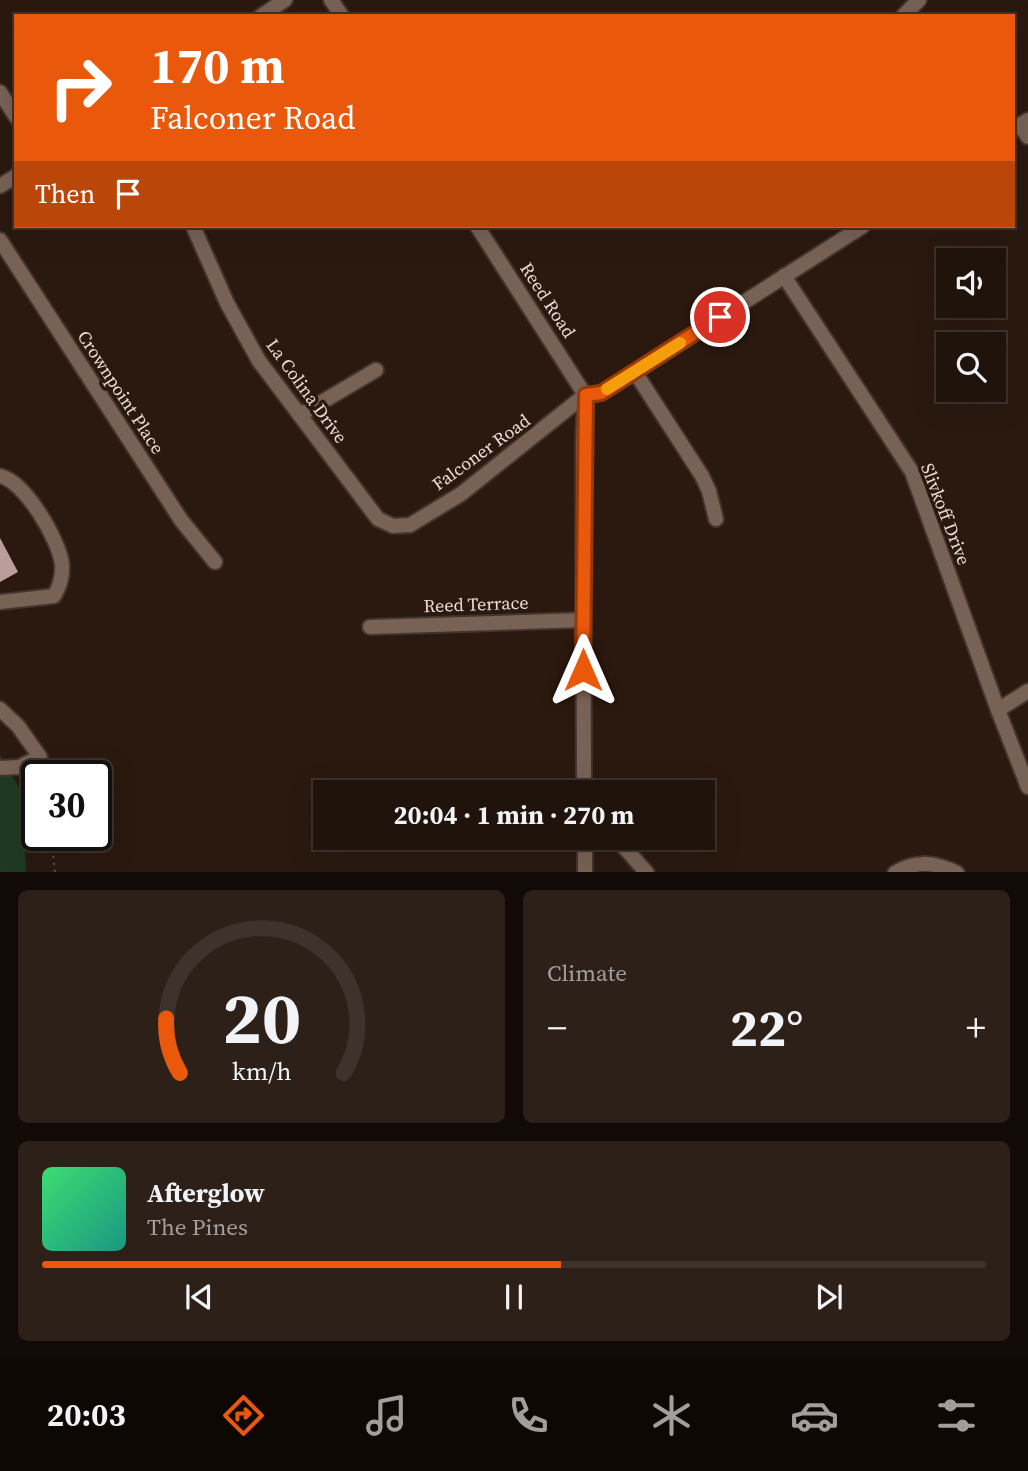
<!DOCTYPE html>
<meta charset="utf-8">
<style>
:root{--surface:#20130b;--page:#2d2019;--text:#f1f3f6;--muted:#a29e9d;--line:#3d322c;--accent:#ea580c}
body{margin:0;font-family:"Source Serif 4",serif;background:var(--page);color:var(--text);height:100vh;display:flex;flex-direction:column;font-size:26px;white-space:nowrap}
*{box-sizing:border-box;margin:0}
p{font-size:23px;color:var(--muted)}
.icon{flex:none;width:38px;height:38px;fill:none;stroke:currentColor;stroke-width:2;stroke-linecap:round;stroke-linejoin:round}
.map{position:relative;height:872px;overflow:hidden}
.drawer{display:flex;flex-direction:column;gap:18px;padding:18px;background:#120a06;flex:1}
.drawer>*{flex:none}
.hud{position:absolute;left:14px;top:14px;width:1001px;height:214px;border-radius:0px;box-shadow:0 7px 28px #0002,0 0 0 2px var(--line);background:#ea580c;color:#fff;overflow:hidden}
.tools{position:absolute;left:936px;top:248px;display:grid;gap:14px}
.tools a{display:grid;place-items:center;width:70px;height:70px;border-radius:0px;background:var(--surface);box-shadow:0 7px 28px #0002,0 0 0 2px var(--line);font-size:35px}
.speed{position:absolute;left:21px;top:760px;display:flex;gap:14px;font-size:35px;font-weight:700;text-align:center}
.speed>*{display:grid;place-content:center;width:91px;height:91px;border-radius:50%;background:var(--surface);box-shadow:0 7px 28px #0002,0 0 0 2px var(--line);line-height:1}
.speed .limit{border:4px solid #111;border-radius:10px;background:#fff;color:#111}
.pin{position:absolute;display:grid;place-items:center;width:60px;height:60px;color:#fff;margin:-30px;border:4px solid #fff;border-radius:50%;box-shadow:0 2px 7px #0007}
.me{position:absolute;width:77px;margin:-38px;rotate:0deg;stroke-linejoin:round;filter:drop-shadow(0 0 5px #0008)}
.turn{display:flex;align-items:center;gap:24px;height:147px;padding:0 21px;font-size:32px}
.turn .icon{width:91px;height:91px;stroke-width:2.5}
.turn b{display:block;font-size:49px;line-height:60px}
.then{display:flex;align-items:center;height:66px;padding:0 21px;background:#0003;gap:14px;font-size:26px}
.big{font-size:52px;font-weight:700;line-height:1.1}
.drawer .tile{flex:1;display:flex;flex-direction:column;justify-content:center;gap:10px;min-width:0;padding:0 24px;border-radius:10px;background:var(--page)}
.drawer .dial{align-items:center;gap:0}
.dial svg{height:182px;overflow:visible;fill:none;stroke:var(--line);stroke-width:7;stroke-linecap:round;text-anchor:middle}
.dial text{fill:var(--text);stroke:none}
.song{display:flex;align-items:center;gap:21px}
.cover{width:84px;height:84px;border-radius:10px;background:linear-gradient(135deg,hsl(140 70% 55%),hsl(170 70% 35%))}
.played{height:7px;border-radius:4px;background:linear-gradient(90deg,var(--accent) 55%,var(--line) 55%)}
.keys{display:flex;justify-content:space-around;direction:ltr}
.heat{display:flex;justify-content:space-between;align-items:center;font-size:38px;direction:ltr}
.drawer .tiles{flex:1;display:grid;gap:18px;grid-template-columns:1fr 1fr}
.tile:last-child{grid-column:span 2}
.trip{position:absolute;left:313px;top:780px;width:402px;height:70px;border-radius:0px;background:var(--surface);box-shadow:0 7px 28px #0002,0 0 0 2px var(--line);font-weight:700;line-height:70px;text-align:center}
.dock{display:flex;height:112px;justify-content:space-around;align-items:center;background:#0d0804;color:var(--muted)}
.dock .icon{width:49px;height:49px}
.dock .active{color:var(--accent)}
.dock b{font-size:32px;color:var(--text)}
.map>svg:first-child{display:block}
</style>
<div class="map">
<svg width="1028" height="873" viewBox="0 0 1028 873">
<rect width="100%" height="100%" fill="#2b190f"/>
<path fill="#1f3a23" d="M 0,755 L 22,792 L 26,872 L 0,873 Z"/>
<path fill="#bb9e9b" d="M 0,538 L 18,572 L 0,582 Z"/>
<g fill="none" stroke-linecap="round" stroke-linejoin="round">
<defs>
<g id="minor">
<path d="M 331,0 L 342,16"/>
<path d="M 261,16 L 285,0"/>
<path d="M 903,16 L 919,0"/>
<path d="M 0,92 L 16,117"/>
<path d="M 1020,125 L 1028,137"/>
<path d="M 1013,129 L 1028,120"/>
<path d="M 0,186 L 16,176"/>
<path d="M 193,226 L 227,303 L 259,361 L 378,519 L 393,526 L 410,525 L 461,494 L 585,395"/>
<path d="M 477,226 L 585,395 L 601,393 L 613,386 L 863,226"/>
<path d="M 0,240 L 181,520 L 215,562"/>
<path d="M 784,276 L 912,472 L 998,710 L 1028,787"/>
<path d="M 635,372 L 702,476 L 709,491 L 716,519"/>
<path d="M 300,415 L 376,370"/>
<path d="M 0,476 C 25,481 59,540 62,564 C 63,576 60,586 54,596 L 0,602"/>
<path d="M 370,627 L 583,620"/>
<path d="M 0,709 L 18,726 L 40,757 L 19,767 L 0,768"/>
<path d="M 998,710 L 1028,691"/>
<path d="M 584,793 L 583,445 L 585,395"/>
<path d="M 585,838 L 585,873"/>
<path d="M 616,838 L 647,873"/>
<path d="M 895,873 C 916,860 935,862 957,873"/>
</g>
</defs>
<use href="#minor" stroke="#42342f" stroke-width="18"/>
<g stroke="#65554c" stroke-width="2" stroke-dasharray="2 5" stroke-linecap="butt">
<path d="M 42,769 L 43,775"/>
<path d="M 51,835 L 55,873"/>
</g>
<use href="#minor" stroke="#786256" stroke-width="14"/>
</g>
<g fill="none" stroke-linecap="round" stroke-linejoin="round">
<defs>
<path id="route" d="M 583,670 L 586,395 L 601,393 L 720,317"/>
</defs>
<use href="#route" stroke="#983908" stroke-width="18"/>
<use href="#route" stroke="#ea580c" stroke-width="12"/>
<path stroke="#f59e0b" stroke-width="12" d="M 607,389 L 680,343"/>
</g>
<g text-anchor="middle" dominant-baseline="central" stroke-width="7" stroke-linejoin="round" paint-order="stroke">
<g font-size="18" fill="#e9dcd5" stroke="#2b190f">
<text transform="translate(548 300) rotate(57)">Reed Road</text>
<text transform="translate(307 391) rotate(54)">La Colina Drive</text>
<text transform="translate(121 392) rotate(57)">Crownpoint Place</text>
<text transform="translate(481 452) rotate(-36)">Falconer Road</text>
<text transform="translate(946 514) rotate(69)">Slivkoff Drive</text>
<text transform="translate(476 604) rotate(-2)">Reed Terrace</text>
</g>
</g>
</svg>
<div class="tools">
<a><svg class="icon" aria-label="sound" viewBox="0 0 24 24"><path d="M4 9h4l5-4v14l-5-4H4zM17 9q2 3 0 6"/></svg></a>
<a><svg class="icon" aria-label="search" viewBox="0 0 24 24"><circle cx="10" cy="10" r="6"/><path d="M15 15l6 6"/></svg></a>
</div>
<div class="speed"><div class="limit">30</div></div>
<div class="pin" style="left:720px;top:317px;background:#d93025"><svg class="icon" aria-label="arrive" viewBox="0 0 24 24"><path d="M6 21V4h12l-3 4 3 4H6"/></svg></div>
<svg class="me" style="left:583px;top:670px" viewBox="-20 -20 40 40"><path d="M0-17L14 15 0 8-14 15z" fill="#ea580c" stroke="#fff" stroke-width="4"/></svg>
<div class="trip">20:04 · 1 min · 270 m</div>
<div class="hud">
<div class="turn"><svg class="icon" aria-label="right" viewBox="0 0 24 24"><path d="M7 20v-9h11M14 6l5 5-5 5"/></svg><div><b>170 m</b>Falconer Road</div></div>
<div class="then">Then<svg class="icon" aria-label="arrive" viewBox="0 0 24 24"><path d="M6 21V4h12l-3 4 3 4H6"/></svg></div>
</div>
</div>
<section class="drawer">
<div class="tiles">
<div class="tile dial"><svg viewBox="0 0 100 80">
<path d="M14 69A42 42 0 1 1 86 69"/>
<path d="M14 69A42 42 0 0 1 8 45" stroke="#ea580c"/>
<text x="50" y="56" font-size="32" font-weight="700">20</text>
<text x="50" y="72" font-size="11">km/h</text>
</svg></div>
<div class="tile"><p>Climate</p>
<div class="heat"><a>−</a><b class="big">22°</b><a>+</a></div>
</div>
<div class="tile">
<div class="song"><i class="cover"></i><div><b>Afterglow</b><p>The Pines</p></div></div>
<div class="played"></div>
<div class="keys"><svg class="icon" aria-label="previous" viewBox="0 0 24 24"><path d="M18 5L8 12l10 7zM5 5v14"/></svg><svg class="icon" aria-label="pause" viewBox="0 0 24 24"><path d="M8 5v14M16 5v14"/></svg><svg class="icon" aria-label="next" viewBox="0 0 24 24"><path d="M6 5l10 7-10 7zM19 5v14"/></svg></div>
</div>
</div>
</section>
<nav class="dock">
<b>20:03</b>
<svg class="icon active" aria-label="directions" viewBox="0 0 24 24"><path d="M12 3l9 9-9 9-9-9zM9 14v-3h6M13 9l2 2-2 2"/></svg>
<svg class="icon" aria-label="music" viewBox="0 0 24 24"><path d="M9 18V5l10-2v13"/><circle cx="6" cy="18" r="3"/><circle cx="16" cy="16" r="3"/></svg>
<svg class="icon" aria-label="phone" viewBox="0 0 24 24"><path d="M5 4h4l2 5-3 2q2 4 5 5l2-3 5 2v4C11 20 4 13 5 4z"/></svg>
<svg class="icon" aria-label="climate" viewBox="0 0 24 24"><path d="M12 3v18M4 7l16 10M4 17L20 7"/></svg>
<svg class="icon" aria-label="car" viewBox="0 0 24 24"><path d="M5 17H2v-5l4-1 3-4h7l3 4 3 1v5h-3M9 17h6M6 11h13"/><circle cx="7" cy="17" r="2"/><circle cx="17" cy="17" r="2"/></svg>
<svg class="icon" aria-label="filters" viewBox="0 0 24 24"><path d="M4 7h16M4 17h16"/><circle cx="9" cy="7" r="2"/><circle cx="15" cy="17" r="2"/></svg>
</nav>
